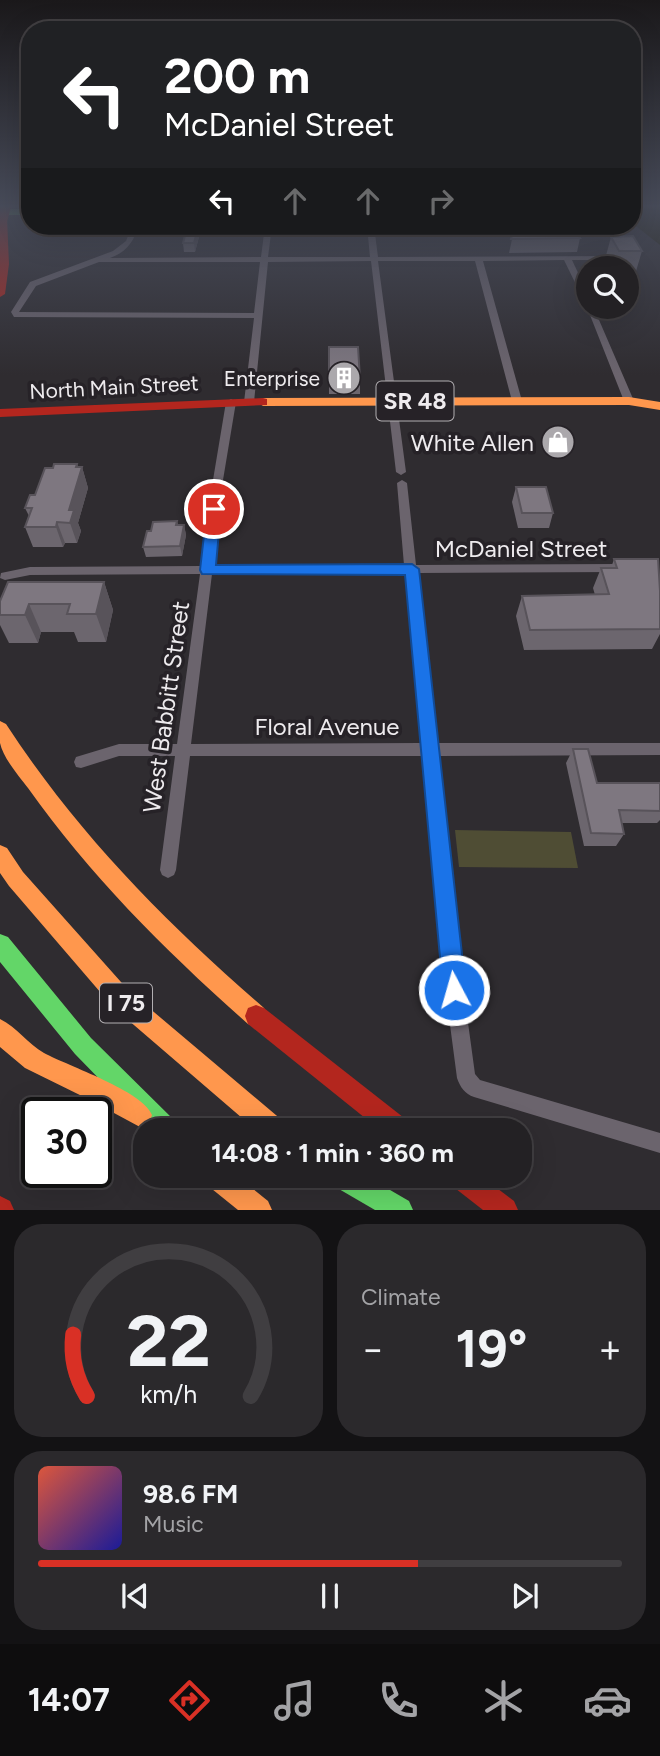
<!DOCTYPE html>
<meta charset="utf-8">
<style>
:root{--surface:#232124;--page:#2b292c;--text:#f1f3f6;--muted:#a3a3a6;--line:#403e41;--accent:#d93025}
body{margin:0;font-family:Figtree,sans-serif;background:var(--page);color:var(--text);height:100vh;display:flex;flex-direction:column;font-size:26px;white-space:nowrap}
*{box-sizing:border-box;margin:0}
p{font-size:23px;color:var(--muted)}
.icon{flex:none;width:38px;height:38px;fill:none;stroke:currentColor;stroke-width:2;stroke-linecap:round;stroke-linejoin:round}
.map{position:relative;height:1210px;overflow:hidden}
.sheet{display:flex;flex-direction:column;gap:14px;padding:14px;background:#131214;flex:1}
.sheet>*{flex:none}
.top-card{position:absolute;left:21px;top:21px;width:620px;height:214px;border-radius:28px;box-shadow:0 7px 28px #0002,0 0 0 2px var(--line);background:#202124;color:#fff;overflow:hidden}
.fabs{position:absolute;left:576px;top:256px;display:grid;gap:14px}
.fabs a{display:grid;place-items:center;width:63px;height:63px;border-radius:50%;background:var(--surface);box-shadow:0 7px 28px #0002,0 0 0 2px var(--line);font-size:35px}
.speed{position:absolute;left:21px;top:1097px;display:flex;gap:14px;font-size:35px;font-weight:700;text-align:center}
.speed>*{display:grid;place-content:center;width:91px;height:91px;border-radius:50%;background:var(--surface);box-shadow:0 7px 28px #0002,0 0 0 2px var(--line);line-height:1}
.speed .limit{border:4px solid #111;border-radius:10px;background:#fff;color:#111}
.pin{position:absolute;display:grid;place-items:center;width:60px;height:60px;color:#fff;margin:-30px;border:4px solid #fff;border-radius:50%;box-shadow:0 2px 7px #0007}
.me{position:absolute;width:77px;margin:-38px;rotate:354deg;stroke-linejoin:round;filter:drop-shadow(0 0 5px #0008)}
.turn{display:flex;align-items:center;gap:24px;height:147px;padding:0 28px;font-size:32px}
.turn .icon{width:91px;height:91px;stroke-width:2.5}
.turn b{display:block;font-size:49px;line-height:60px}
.lanes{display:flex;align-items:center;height:66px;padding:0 28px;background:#0003;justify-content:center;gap:35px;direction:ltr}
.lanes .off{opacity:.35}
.big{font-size:52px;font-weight:700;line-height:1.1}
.sheet .card{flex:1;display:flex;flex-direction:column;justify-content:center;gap:10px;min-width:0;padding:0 24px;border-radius:28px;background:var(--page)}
.sheet .dial{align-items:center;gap:0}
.dial svg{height:182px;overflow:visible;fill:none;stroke:var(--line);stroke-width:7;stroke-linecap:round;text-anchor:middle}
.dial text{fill:var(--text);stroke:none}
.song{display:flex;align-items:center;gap:21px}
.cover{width:84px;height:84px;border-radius:10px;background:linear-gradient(135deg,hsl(10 70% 55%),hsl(240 70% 35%))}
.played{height:7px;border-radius:4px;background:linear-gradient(90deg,var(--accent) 65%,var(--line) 65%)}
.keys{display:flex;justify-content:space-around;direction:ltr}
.heat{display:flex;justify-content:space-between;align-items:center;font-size:38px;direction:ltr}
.sheet .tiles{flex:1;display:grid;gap:14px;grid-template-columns:1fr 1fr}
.card:last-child{grid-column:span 2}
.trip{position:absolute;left:133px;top:1118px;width:399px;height:70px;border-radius:28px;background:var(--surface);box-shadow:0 7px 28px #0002,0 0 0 2px var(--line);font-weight:700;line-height:70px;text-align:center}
.menu{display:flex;height:112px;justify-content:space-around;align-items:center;background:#0e0d0e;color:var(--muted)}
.menu .icon{width:49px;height:49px}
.menu .current{color:var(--accent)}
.menu b{font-size:32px;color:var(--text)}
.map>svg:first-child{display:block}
</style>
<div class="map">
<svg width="660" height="1210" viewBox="0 0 660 1210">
<rect width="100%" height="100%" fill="#2f2c30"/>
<path fill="#4f4d34" d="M 455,830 L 571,832 L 578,868 L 459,867 Z"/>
<path fill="#1c1904" d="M 632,206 L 660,206 L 660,245 L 632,223 Z"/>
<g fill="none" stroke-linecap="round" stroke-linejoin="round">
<g fill="#6b646d" fill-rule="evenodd">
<path d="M 132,226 L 139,226 C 133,242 127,252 110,258 L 261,257 L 265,226 L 272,226 L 268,257 L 370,257 L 367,226 L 374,226 L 378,257 L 625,256 L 626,258 L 622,260 L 572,260 L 588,294 L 588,306 L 593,306 L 634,401 L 629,404 L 624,401 L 586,305 L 564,260 L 483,261 L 522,401 L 517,404 L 512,401 L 475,261 L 378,261 L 406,472 L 401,475 L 396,472 L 371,261 L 268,262 L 254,402 L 249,405 L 244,402 L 254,318 L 14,317 L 11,312 L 30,282 L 113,251 L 126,241 ZM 99,262 L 260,262 L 254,313 L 19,312 L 36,286 Z"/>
<path d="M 231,399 L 236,402 L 222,486 L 217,489 L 212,486 L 226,402 Z"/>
<path d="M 402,480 L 407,483 L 416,565 L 618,564 L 624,568 L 618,572 L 417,573 L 436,743 L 660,743 L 660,755 L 437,756 L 460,964 L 475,1074 L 480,1080 L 660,1133 L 660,1153 L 474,1097 C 465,1094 460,1087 457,1078 L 442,964 L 423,756 L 190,756 L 176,870 L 174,875 L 168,878 L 162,875 L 160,870 L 175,756 L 119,756 L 81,768 L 76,767 L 74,762 L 76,757 L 119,744 L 177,744 L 200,574 L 30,575 L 5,580 L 0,578 L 1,573 L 30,567 L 201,566 L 209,509 L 214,505 L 219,509 L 213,566 L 404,565 L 397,483 ZM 405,573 L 421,743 L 191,744 L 212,574 Z"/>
</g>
<g fill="#63d668" fill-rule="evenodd">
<rect x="0" y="209" width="30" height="6"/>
<path d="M 0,934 L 8,937 L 91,1038 L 175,1121 L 178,1130 L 149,1130 L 75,1054 L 0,962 Z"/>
<path d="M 328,1176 L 366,1176 L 409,1201 L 413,1210 L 375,1210 L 332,1185 Z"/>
</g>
<g fill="#ff974d" fill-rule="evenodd">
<path d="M 629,397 L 660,402 L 660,410 L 629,405 L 263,406 L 257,402 L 263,398 Z"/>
<path d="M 0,721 L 6,724 C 77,833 166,923 264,1008 L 267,1016 L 264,1024 L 256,1027 L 248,1024 C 167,952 91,877 28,788 C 19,776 3,758 0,743 C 0,736 0,728 0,721 Z"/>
<path d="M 0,845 L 7,848 L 23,872 L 129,991 L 283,1121 L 286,1130 L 256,1130 L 113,1007 L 9,886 L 0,873 Z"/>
<path d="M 0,1019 C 17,1027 28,1044 44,1053 C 68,1066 143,1091 152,1115 L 149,1124 L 140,1127 L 88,1099 L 25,1068 L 0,1047 Z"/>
<path d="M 203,1176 L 237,1176 L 268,1201 L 272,1210 L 238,1210 L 207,1185 Z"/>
</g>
<g fill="#b3261e" fill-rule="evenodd">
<path d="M 3,215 L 7,218 L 9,264 L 5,294 L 0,297 L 0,216 Z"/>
<path d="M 263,398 L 267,399 L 267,405 L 0,417 L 0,409 Z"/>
<path d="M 256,1005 L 264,1008 L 408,1121 L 411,1130 L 380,1130 L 248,1024 L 245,1016 L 248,1008 Z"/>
<path d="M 447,1176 L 481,1176 L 514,1201 L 518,1210 L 483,1210 L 451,1185 Z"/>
<path d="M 0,1196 L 10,1201 L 14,1210 L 0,1210 Z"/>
</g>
<path stroke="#b3261e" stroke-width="10" d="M 3,218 L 6,206"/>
</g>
<g fill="#6c666e">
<path d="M 490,226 L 572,226 L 580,238 L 577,252 L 509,253 L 513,235 L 489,232 Z"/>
<path d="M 199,237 L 195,252 L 184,252 L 183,243 Z"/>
<path d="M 611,237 L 642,251 L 634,278 L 626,278 L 626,268 L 607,268 L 604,263 Z"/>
<path d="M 329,347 L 360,379 L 360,394 L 329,394 Z"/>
<path d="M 77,464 L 78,467 L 82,467 L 88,488 L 78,523 L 81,531 L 77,543 L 65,543 L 63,547 L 33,547 L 25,527 L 29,516 L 25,508 L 53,468 Z"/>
<path d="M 516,487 L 553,513 L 549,528 L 518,528 L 512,502 Z"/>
<path d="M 177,521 L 178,525 L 184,525 L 186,535 L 182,556 L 146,557 L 143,547 Z"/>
<path d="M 614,559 L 660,591 L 660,634 L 652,649 L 524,650 L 516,616 L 522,596 L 595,595 L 593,588 L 601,568 L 611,568 Z"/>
<path d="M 104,582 L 113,610 L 106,642 L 78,642 L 74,632 L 41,632 L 38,643 L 9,643 L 0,625 L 0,601 Z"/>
<path d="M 573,749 L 597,783 L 660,783 L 660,820 L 657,823 L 622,823 L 624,834 L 616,846 L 584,846 L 566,763 Z"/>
</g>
<g fill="#58535a">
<path d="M 198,228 L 199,237 L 195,252 L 194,243 Z"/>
<path d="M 77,464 L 80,474 L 82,467 L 88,488 L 78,523 L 81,531 L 77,543 L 70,523 L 69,510 Z"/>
<path d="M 57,522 L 65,543 L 63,547 L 56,527 Z"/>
<path d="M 184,525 L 186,535 L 182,556 L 180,546 Z"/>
<path d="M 104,582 L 113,610 L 106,642 L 96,614 Z"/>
<path d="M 29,604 L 41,632 L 38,643 L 25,615 Z"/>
</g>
<g fill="#7e7780" stroke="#58535a" stroke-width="2">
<path d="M 515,226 L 572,226 L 580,238 L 511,239 Z"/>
<path d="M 187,228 L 198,228 L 194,243 L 183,243 Z"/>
<path d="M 633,236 L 642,251 L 619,251 L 611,237 Z"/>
<path d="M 329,347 L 358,347 L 360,379 L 329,379 Z"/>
<path d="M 54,464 L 77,464 L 76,467 L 82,467 L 69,510 L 74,510 L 70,523 L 57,522 L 56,527 L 25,527 L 32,508 L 25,508 L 30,495 L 35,495 L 45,468 L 53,468 Z"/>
<path d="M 516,487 L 546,487 L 553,513 L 522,513 Z"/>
<path d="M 177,521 L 176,525 L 184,525 L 180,546 L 143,547 L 147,531 L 151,531 L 153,522 Z"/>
<path d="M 614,559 L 658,559 L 660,591 L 660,629 L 530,630 L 522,596 L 609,594 L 601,568 L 617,568 Z"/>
<path d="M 8,582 L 104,582 L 96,614 L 67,614 L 70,604 L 29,604 L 25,615 L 0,615 L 0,601 Z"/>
<path d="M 573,749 L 588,749 L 597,783 L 660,783 L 660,811 L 619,810 L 624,834 L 591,833 Z"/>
</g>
<linearGradient id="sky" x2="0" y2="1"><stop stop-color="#1a181a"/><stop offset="0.55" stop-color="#474b59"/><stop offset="1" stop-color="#474b59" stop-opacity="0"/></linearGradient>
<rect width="660" height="375" fill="url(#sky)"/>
<path fill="#1a73e8" stroke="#114b97" stroke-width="2" d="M 214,504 L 221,509 L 216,565 L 412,564 L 419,569 L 466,990 L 462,998 L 454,1001 L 446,998 L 443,990 L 405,575 L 202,574 L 200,570 L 207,509 Z"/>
<defs>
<symbol id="building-disc" viewBox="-11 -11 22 22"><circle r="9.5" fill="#aba8ac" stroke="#262227"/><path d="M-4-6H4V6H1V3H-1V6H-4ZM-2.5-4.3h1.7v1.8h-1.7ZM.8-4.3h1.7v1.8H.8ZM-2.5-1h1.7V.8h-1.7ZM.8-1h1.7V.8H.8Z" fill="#fff"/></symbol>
<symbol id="shop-disc" viewBox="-11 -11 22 22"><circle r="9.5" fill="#aba8ac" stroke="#262227"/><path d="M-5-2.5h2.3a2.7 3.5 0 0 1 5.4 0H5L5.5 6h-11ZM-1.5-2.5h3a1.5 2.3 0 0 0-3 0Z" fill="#fff"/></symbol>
</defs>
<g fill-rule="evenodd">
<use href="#building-disc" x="325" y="359" width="38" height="38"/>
<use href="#shop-disc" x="539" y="423" width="38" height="38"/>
</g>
<g text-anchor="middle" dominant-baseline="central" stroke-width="7" stroke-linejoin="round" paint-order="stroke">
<g font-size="21" fill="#eeebee" stroke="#262227" text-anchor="end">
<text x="320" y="378">Enterprise</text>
</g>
<g font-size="21" fill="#eeebee" stroke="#262227">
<text transform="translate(114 387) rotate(-3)">North Main Street</text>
</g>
<g fill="#262227" stroke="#b2afb2" stroke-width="2">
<rect x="376.5" y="381.5" width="77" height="39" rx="5"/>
<rect x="100" y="983.5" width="52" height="39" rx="5"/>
</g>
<g font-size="23" font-weight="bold" fill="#eeebee">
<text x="415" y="401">SR 48</text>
<text x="126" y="1003">I 75</text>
</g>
<g font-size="24" fill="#eeebee" stroke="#262227" text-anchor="end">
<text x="534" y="442">White Allen</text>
</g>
<g font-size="24" fill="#eeebee" stroke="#262227">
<text x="521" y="548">McDaniel Street</text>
<text transform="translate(166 707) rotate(-82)">West Babbitt Street</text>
<text x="327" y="726">Floral Avenue</text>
</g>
</g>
</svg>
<div class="fabs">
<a><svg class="icon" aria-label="search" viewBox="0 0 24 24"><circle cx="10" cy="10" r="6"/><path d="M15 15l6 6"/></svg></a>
</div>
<div class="speed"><div class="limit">30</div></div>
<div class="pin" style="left:214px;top:509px;background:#d93025"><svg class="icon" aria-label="arrive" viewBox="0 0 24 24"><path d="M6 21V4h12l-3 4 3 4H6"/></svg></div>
<svg class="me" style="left:454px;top:990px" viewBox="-20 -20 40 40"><circle r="17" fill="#1a73e8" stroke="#fff" stroke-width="3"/><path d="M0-11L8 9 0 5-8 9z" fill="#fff"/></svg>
<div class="trip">14:08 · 1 min · 360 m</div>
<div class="top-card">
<div class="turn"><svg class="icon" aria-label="left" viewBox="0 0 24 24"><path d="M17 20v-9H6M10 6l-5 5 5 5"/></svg><div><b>200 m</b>McDaniel Street</div></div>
<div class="lanes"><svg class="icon" aria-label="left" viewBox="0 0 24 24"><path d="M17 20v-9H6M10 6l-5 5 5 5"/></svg><svg class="icon off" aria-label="ahead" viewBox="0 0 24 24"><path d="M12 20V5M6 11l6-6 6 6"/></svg><svg class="icon off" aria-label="ahead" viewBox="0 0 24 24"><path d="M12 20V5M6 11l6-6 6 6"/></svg><svg class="icon off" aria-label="right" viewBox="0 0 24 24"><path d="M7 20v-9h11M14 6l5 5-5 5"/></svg></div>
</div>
</div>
<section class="sheet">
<div class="tiles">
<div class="card dial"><svg viewBox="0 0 100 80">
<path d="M14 69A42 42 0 1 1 86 69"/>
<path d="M14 69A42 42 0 0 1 8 42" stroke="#d93025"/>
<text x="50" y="56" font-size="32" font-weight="700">22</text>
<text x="50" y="72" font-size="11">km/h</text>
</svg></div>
<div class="card"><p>Climate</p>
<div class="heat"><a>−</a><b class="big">19°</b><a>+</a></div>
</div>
<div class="card">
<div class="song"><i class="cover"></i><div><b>98.6 FM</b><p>Music</p></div></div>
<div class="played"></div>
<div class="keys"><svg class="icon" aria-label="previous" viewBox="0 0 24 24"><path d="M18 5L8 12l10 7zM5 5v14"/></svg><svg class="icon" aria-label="pause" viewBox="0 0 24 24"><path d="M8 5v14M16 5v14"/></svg><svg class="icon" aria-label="next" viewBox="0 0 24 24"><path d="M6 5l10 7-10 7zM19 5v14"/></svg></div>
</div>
</div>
</section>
<nav class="menu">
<b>14:07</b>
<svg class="icon current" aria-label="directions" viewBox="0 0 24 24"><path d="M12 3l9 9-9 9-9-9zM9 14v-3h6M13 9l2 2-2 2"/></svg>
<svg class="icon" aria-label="music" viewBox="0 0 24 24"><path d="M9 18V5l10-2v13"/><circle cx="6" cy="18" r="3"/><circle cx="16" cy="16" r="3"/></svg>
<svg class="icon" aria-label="phone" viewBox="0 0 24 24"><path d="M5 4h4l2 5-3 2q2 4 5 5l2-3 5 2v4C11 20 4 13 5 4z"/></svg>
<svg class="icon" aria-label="climate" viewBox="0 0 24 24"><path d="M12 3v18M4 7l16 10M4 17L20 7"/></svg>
<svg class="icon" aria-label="car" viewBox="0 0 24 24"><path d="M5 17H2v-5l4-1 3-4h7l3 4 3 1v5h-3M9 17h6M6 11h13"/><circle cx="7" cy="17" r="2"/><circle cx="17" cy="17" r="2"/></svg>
</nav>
